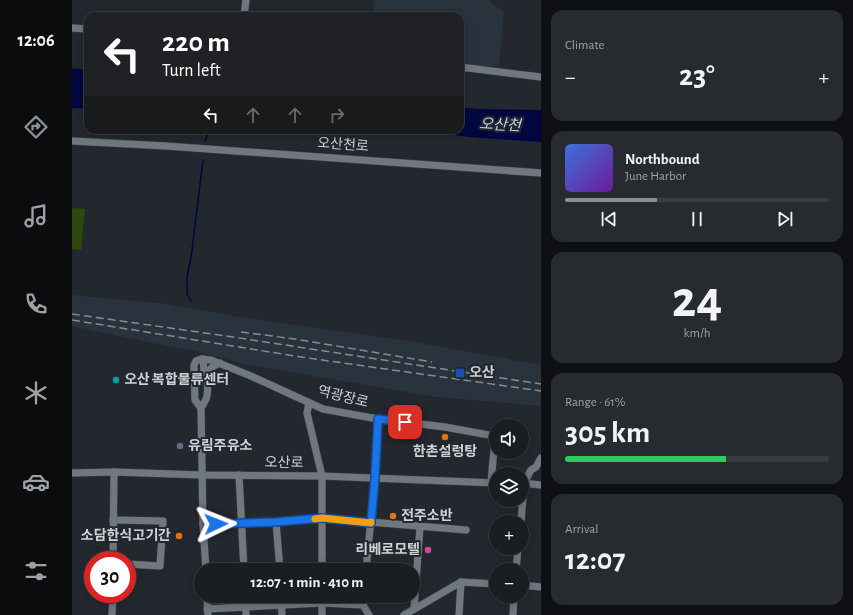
<!DOCTYPE html>
<meta charset="utf-8">
<style>
:root{--surface:#1a1e22;--page:#272b2f;--text:#f1f3f6;--muted:#9fa2a5;--line:#383c40;--accent:#8c9099}
body{margin:0;font-family:"Alegreya Sans","Noto Sans KR",sans-serif;background:var(--page);color:var(--text);height:100vh;display:flex;flex-direction:column;font-size:15px;white-space:nowrap}
*{box-sizing:border-box;margin:0}
p{font-size:13px;color:var(--muted)}
.icon{flex:none;width:22px;height:22px;fill:none;stroke:currentColor;stroke-width:2;stroke-linecap:round;stroke-linejoin:round}
.map{position:relative;flex:1;overflow:hidden}
.side{display:flex;flex-direction:column;gap:10px;padding:10px;background:#0e1013;width:312px}
.side>*{flex:none}
.hud{position:absolute;left:12px;top:12px;width:380px;height:122px;border-radius:12px;box-shadow:0 2px 10px #0003,0 0 0 1px var(--line);background:#202124;color:#fff;overflow:hidden}
.tools{position:absolute;left:417px;top:419px;display:grid;gap:8px}
.tools a{display:grid;place-items:center;width:40px;height:40px;border-radius:50%;background:var(--surface);box-shadow:0 2px 10px #0003,0 0 0 1px var(--line);font-size:20px}
.speed{position:absolute;left:12px;top:551px;display:flex;gap:8px;font-size:20px;font-weight:700;text-align:center}
.speed>*{display:grid;place-content:center;width:52px;height:52px;border-radius:50%;background:var(--surface);box-shadow:0 2px 10px #0003,0 0 0 1px var(--line);line-height:1}
.speed .limit{border:6px solid #d22;background:#fff;color:#111}
.pin{position:absolute;display:grid;place-items:center;width:34px;height:34px;color:#fff;margin:-17px;border-radius:8px;box-shadow:0 2px 6px #0006}
.me{position:absolute;width:44px;margin:-22px;rotate:88deg;stroke-linejoin:round;filter:drop-shadow(0 0 3px #0008)}
.turn{display:flex;align-items:center;gap:14px;height:84px;padding:0 12px;font-size:18px}
.turn .icon{width:52px;height:52px;stroke-width:2.5}
.turn b{display:block;font-size:28px;line-height:34px}
.lanes{display:flex;align-items:center;height:38px;padding:0 12px;background:#0003;justify-content:center;gap:20px;direction:ltr}
.lanes .off{opacity:.35}
.big{font-size:30px;font-weight:700;line-height:1.1}
.side .widget{flex:1;display:flex;flex-direction:column;justify-content:center;gap:6px;min-width:0;padding:0 14px;border-radius:12px;background:var(--page)}
.side .dial{align-items:center;gap:0}
.dial b{font-size:52px;line-height:1}
.song{display:flex;align-items:center;gap:12px}
.cover{width:48px;height:48px;border-radius:6px;background:linear-gradient(135deg,hsl(220 70% 55%),hsl(280 70% 35%))}
.played{height:4px;border-radius:2px;background:linear-gradient(90deg,var(--accent) 35%,var(--line) 35%)}
.keys{display:flex;justify-content:space-around;direction:ltr}
.heat{display:flex;justify-content:space-between;align-items:center;font-size:22px;direction:ltr}
.charge{height:6px;border-radius:3px;background:linear-gradient(90deg,#34c759 61%,var(--line) 0)}
.trip{position:absolute;left:122px;top:563px;width:226px;height:40px;border-radius:20px;background:var(--surface);box-shadow:0 2px 10px #0003,0 0 0 1px var(--line);font-weight:700;line-height:40px;text-align:center}
main{display:flex;flex:1;min-height:0}
.tab-bar{display:flex;flex-direction:column;width:72px;justify-content:space-around;align-items:center;background:#0a0c0e;color:var(--muted)}
.tab-bar .icon{width:28px;height:28px}
.tab-bar .selected{color:var(--accent)}
.tab-bar b{font-size:18px;color:var(--text)}
.map>svg:first-child{display:block}
</style>
<main>
<nav class="tab-bar">
<b>12:06</b>
<svg class="icon selected" aria-label="directions" viewBox="0 0 24 24"><path d="M12 3l9 9-9 9-9-9zM9 14v-3h6M13 9l2 2-2 2"/></svg>
<svg class="icon" aria-label="music" viewBox="0 0 24 24"><path d="M9 18V5l10-2v13"/><circle cx="6" cy="18" r="3"/><circle cx="16" cy="16" r="3"/></svg>
<svg class="icon" aria-label="phone" viewBox="0 0 24 24"><path d="M5 4h4l2 5-3 2q2 4 5 5l2-3 5 2v4C11 20 4 13 5 4z"/></svg>
<svg class="icon" aria-label="climate" viewBox="0 0 24 24"><path d="M12 3v18M4 7l16 10M4 17L20 7"/></svg>
<svg class="icon" aria-label="car" viewBox="0 0 24 24"><path d="M5 17H2v-5l4-1 3-4h7l3 4 3 1v5h-3M9 17h6M6 11h13"/><circle cx="7" cy="17" r="2"/><circle cx="17" cy="17" r="2"/></svg>
<svg class="icon" aria-label="filters" viewBox="0 0 24 24"><path d="M4 7h16M4 17h16"/><circle cx="9" cy="7" r="2"/><circle cx="15" cy="17" r="2"/></svg>
</nav>
<div class="map">
<svg width="469" height="615" viewBox="0 0 469 615">
<rect width="100%" height="100%" fill="#23282e"/>
<g fill="#28333d">
<path d="M 302,0 L 416,0 L 432,12 L 427,67 L 388,64 L 388,16 L 301,16 Z"/>
<path d="M 0,295 L 96,304 L 161,316 L 337,341 L 469,365 L 469,406 L 364,397 L 176,365 L 120,350 L 95,346 L 0,326 Z"/>
</g>
<path fill="#2d4a0e" d="M 0,208 L 13,209 L 9,250 L 0,249 Z"/>
<g fill="#000740">
<path d="M 0,68 L 16,70 L 16,109 L 0,108 Z"/>
<path d="M 388,107 L 406,109 L 469,110 L 469,142 L 396,137 L 349,130 L 388,130 Z"/>
</g>
<g fill="none" stroke-linecap="round" stroke-linejoin="round">
<g stroke="#000740" stroke-width="1.5">
<path d="M 133,141 L 137,130"/>
<path d="M 119,301 L 115,294 L 115,276 L 119,258 L 131,160"/>
</g>
<defs>
<g id="minor">
<path d="M 172,16 L 174,0"/>
<path d="M 0,28 L 16,29"/>
<path d="M 388,67 L 469,77"/>
<path d="M 0,141 L 94,146 L 469,173"/>
<path d="M 131,359 L 132,372 L 135,378"/>
<path d="M 237,403 L 235,413 L 250,476 L 250,570"/>
<path d="M 129,408 L 123,400 L 122,365 L 124,361 L 129,359 L 139,360 L 179,376 L 251,409 L 306,419 L 373,427 L 417,435 L 423,439 L 419,482"/>
<path d="M 0,473 L 42,472 L 130,475 L 250,476 L 424,483"/>
<path d="M 167,475 L 172,570"/>
<path d="M 450,483 L 469,485"/>
<path d="M 41,520 L 91,521 L 88,566 L 55,564"/>
<path d="M 449,522 L 452,483 L 459,470 L 464,467 L 469,458"/>
<path d="M 131,524 L 204,522"/>
<path d="M 41,560 L 42,472"/>
<path d="M 134,570 L 131,524 L 129,408 C 131,405 134,400 135,396 C 138,380 128,371 148,363"/>
<path d="M 208,570 L 204,522 L 250,518 L 394,530"/>
<path d="M 294,570 L 303,478 L 306,419"/>
<path d="M 444,570 L 446,548"/>
<path d="M 450,585 L 469,587"/>
<path d="M 135,596 L 136,615"/>
<path d="M 173,596 L 174,615"/>
<path d="M 209,596 L 210,615"/>
<path d="M 250,596 L 250,615"/>
<path d="M 292,596 L 291,605 L 297,615"/>
<path d="M 135,609 L 250,603 L 291,605"/>
<path d="M 342,609 L 348,527"/>
<path d="M 40,615 L 41,594"/>
<path d="M 332,615 L 389,582 L 424,584"/>
<path d="M 387,615 L 389,582"/>
<path d="M 441,615 L 442,596"/>
</g>
</defs>
<use href="#minor" stroke="#3e4349" stroke-width="8"/>
<use href="#minor" stroke="#70777e" stroke-width="7"/>
<g stroke="#878b90" stroke-width="1.5" stroke-dasharray="8 4" stroke-linecap="butt">
<path d="M 0,314 L 154,336 L 469,384"/>
<path d="M 0,320 L 229,357 L 469,391"/>
<path d="M 169,332 L 223,339 L 360,362"/>
</g>
</g>
<g fill="none" stroke-linecap="round" stroke-linejoin="round">
<defs>
<path id="route" d="M 144,524 L 204,522 L 250,518 L 299,523 L 303,478 L 306,419 L 333,422"/>
</defs>
<use href="#route" stroke="#114b97" stroke-width="10"/>
<use href="#route" stroke="#1a73e8" stroke-width="7"/>
<path stroke="#f59e0b" stroke-width="7" d="M 243,519 L 250,518 L 299,523 L 299,522"/>
</g>
<rect fill="#1a4fb4" stroke="#23282e" stroke-width="1.5" x="383" y="368" width="10" height="10" rx="2"/>
<circle fill="#0f9aa8" stroke="#23282e" stroke-width="1.5" cx="44" cy="380" r="4"/>
<g fill="#e8710a" stroke="#23282e" stroke-width="1.5">
<circle cx="373" cy="437" r="4"/>
<circle cx="321" cy="516" r="4"/>
<circle cx="107" cy="536" r="4"/>
</g>
<circle fill="#5c6f8a" stroke="#23282e" stroke-width="1.5" cx="108" cy="446" r="4"/>
<circle fill="#d1479c" stroke="#23282e" stroke-width="1.5" cx="356" cy="550" r="4"/>
<g text-anchor="middle" dominant-baseline="central" stroke-width="4" stroke-linejoin="round" paint-order="stroke">
<g font-size="14" fill="#ced2d6" stroke="#23282e">
<text transform="translate(271 145) rotate(4)">오산천로</text>
<text transform="translate(271 397) rotate(14)">역광장로</text>
<text transform="translate(212 463) rotate(1)">오산로</text>
</g>
<g font-size="14" font-weight="bold" fill="#ced2d6" stroke="#23282e" text-anchor="start">
<text x="397" y="373">오산</text>
<text x="52" y="380">오산 복합물류센터</text>
<text x="116" y="446">유림주유소</text>
<text x="373" y="452" text-anchor="middle">한촌설렁탕</text>
<text x="329" y="516">전주소반</text>
<text x="99" y="536" text-anchor="end">소담한식고기간</text>
<text x="348" y="550" text-anchor="end">리베로모텔</text>
</g>
<g font-size="15" font-style="italic" fill="#bacff3" stroke="#23282e">
<text transform="translate(428 125) rotate(3)">오산천</text>
</g>
</g>
</svg>
<div class="tools">
<a><svg class="icon" aria-label="sound" viewBox="0 0 24 24"><path d="M4 9h4l5-4v14l-5-4H4zM17 9q2 3 0 6"/></svg></a>
<a><svg class="icon" aria-label="layers" viewBox="0 0 24 24"><path d="M12 4l9 5-9 5-9-5zM3 14l9 5 9-5"/></svg></a>
<a>+</a>
<a>−</a>
</div>
<div class="speed"><div class="limit">30</div></div>
<div class="pin" style="left:333px;top:422px;background:#d93025"><svg class="icon" aria-label="arrive" viewBox="0 0 24 24"><path d="M6 21V4h12l-3 4 3 4H6"/></svg></div>
<svg class="me" style="left:144px;top:524px" viewBox="-20 -20 40 40"><path d="M0-17L14 15 0 8-14 15z" fill="#1a73e8" stroke="#fff" stroke-width="4"/></svg>
<div class="trip">12:07 · 1 min · 410 m</div>
<div class="hud">
<div class="turn"><svg class="icon" aria-label="left" viewBox="0 0 24 24"><path d="M17 20v-9H6M10 6l-5 5 5 5"/></svg><div><b>220 m</b>Turn left</div></div>
<div class="lanes"><svg class="icon" aria-label="left" viewBox="0 0 24 24"><path d="M17 20v-9H6M10 6l-5 5 5 5"/></svg><svg class="icon off" aria-label="ahead" viewBox="0 0 24 24"><path d="M12 20V5M6 11l6-6 6 6"/></svg><svg class="icon off" aria-label="ahead" viewBox="0 0 24 24"><path d="M12 20V5M6 11l6-6 6 6"/></svg><svg class="icon off" aria-label="right" viewBox="0 0 24 24"><path d="M7 20v-9h11M14 6l5 5-5 5"/></svg></div>
</div>
</div>
<section class="side">
<div class="widget"><p>Climate</p>
<div class="heat"><a>−</a><b class="big">23°</b><a>+</a></div>
</div>
<div class="widget">
<div class="song"><i class="cover"></i><div><b>Northbound</b><p>June Harbor</p></div></div>
<div class="played"></div>
<div class="keys"><svg class="icon" aria-label="previous" viewBox="0 0 24 24"><path d="M18 5L8 12l10 7zM5 5v14"/></svg><svg class="icon" aria-label="pause" viewBox="0 0 24 24"><path d="M8 5v14M16 5v14"/></svg><svg class="icon" aria-label="next" viewBox="0 0 24 24"><path d="M6 5l10 7-10 7zM19 5v14"/></svg></div>
</div>
<div class="widget dial"><b>24</b><p>km/h</p></div>
<div class="widget"><p>Range · 61%</p><b class="big">305 km</b><div class="charge"></div></div>
<div class="widget"><p>Arrival</p><b class="big">12:07</b></div>
</section>
</main>
